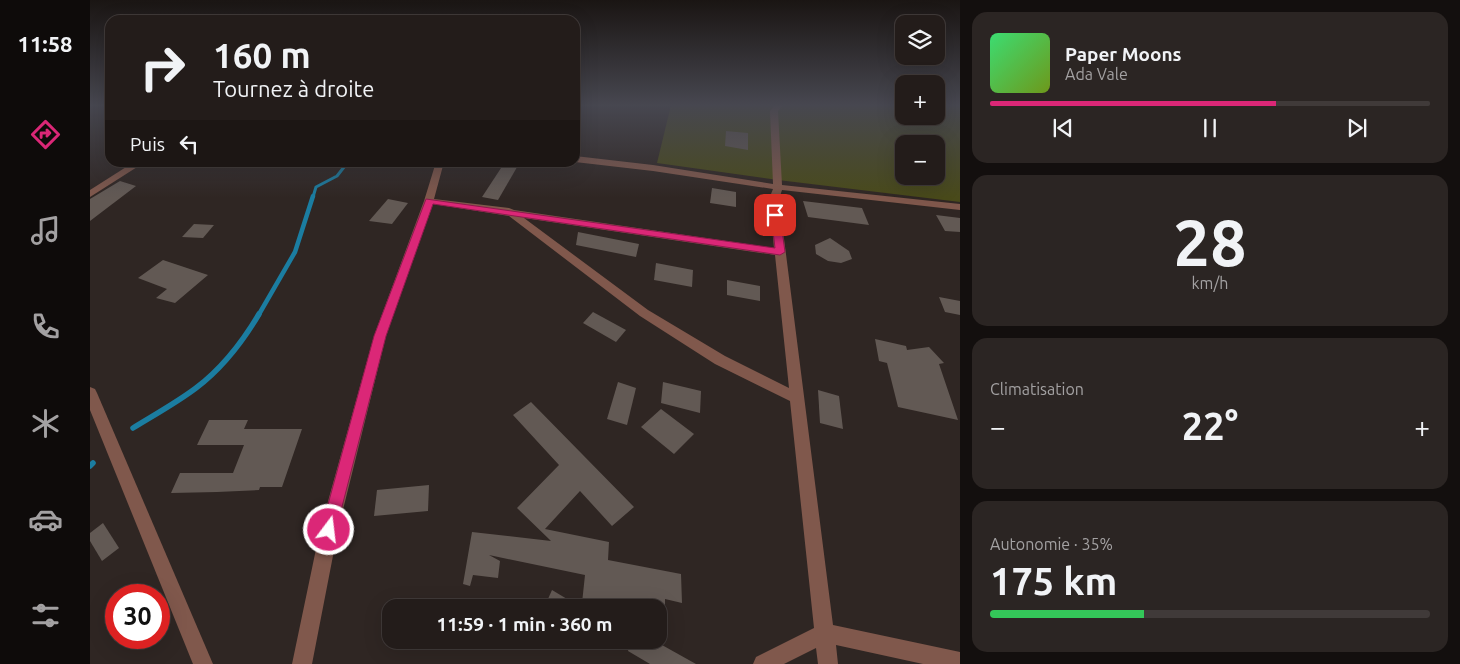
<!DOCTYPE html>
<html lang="fr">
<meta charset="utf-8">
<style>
:root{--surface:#231c1a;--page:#2b2523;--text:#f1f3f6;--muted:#a3a1a2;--line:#403a39;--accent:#db2777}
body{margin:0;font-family:Ubuntu,sans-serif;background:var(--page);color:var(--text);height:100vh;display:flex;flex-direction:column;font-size:19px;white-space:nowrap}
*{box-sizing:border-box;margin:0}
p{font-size:16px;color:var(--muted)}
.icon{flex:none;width:28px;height:28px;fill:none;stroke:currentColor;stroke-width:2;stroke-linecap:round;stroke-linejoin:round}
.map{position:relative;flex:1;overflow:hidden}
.details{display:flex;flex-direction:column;gap:12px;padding:12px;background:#130f0e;width:500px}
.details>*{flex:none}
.banner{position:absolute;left:15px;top:15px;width:475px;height:152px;border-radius:15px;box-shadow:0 5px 20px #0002,0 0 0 1px var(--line);background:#231c1a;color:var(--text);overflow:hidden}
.controls{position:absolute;left:805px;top:15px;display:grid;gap:10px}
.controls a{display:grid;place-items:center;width:50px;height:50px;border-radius:10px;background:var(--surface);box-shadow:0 5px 20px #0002,0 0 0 1px var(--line);font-size:25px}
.speed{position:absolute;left:15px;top:584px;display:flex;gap:10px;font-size:25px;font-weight:700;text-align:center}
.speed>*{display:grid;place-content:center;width:65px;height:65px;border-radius:50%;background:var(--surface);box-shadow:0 5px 20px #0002,0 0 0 1px var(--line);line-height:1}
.speed .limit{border:8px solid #d22;background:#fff;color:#111}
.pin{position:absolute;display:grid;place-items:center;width:42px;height:42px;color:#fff;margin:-21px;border-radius:10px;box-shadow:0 2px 8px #0006}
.me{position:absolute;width:55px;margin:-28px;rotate:15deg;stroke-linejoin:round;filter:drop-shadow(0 0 4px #0008)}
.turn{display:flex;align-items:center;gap:18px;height:105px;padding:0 25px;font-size:22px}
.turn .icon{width:65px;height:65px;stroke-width:2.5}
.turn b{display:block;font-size:35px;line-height:42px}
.then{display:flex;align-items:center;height:48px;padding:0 25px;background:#0003;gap:10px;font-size:19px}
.big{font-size:38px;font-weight:700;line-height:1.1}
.details .widget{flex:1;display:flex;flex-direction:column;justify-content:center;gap:8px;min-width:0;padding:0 18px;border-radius:15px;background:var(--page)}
.details .dial{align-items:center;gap:0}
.dial b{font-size:65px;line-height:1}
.song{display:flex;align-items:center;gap:15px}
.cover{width:60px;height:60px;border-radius:8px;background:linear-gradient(135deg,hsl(140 70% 55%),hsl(80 70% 35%))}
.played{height:5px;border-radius:2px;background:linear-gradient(90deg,var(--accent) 65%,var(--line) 65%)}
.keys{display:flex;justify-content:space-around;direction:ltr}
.heat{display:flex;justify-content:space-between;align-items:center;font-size:28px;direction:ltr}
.charge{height:8px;border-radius:4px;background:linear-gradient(90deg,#34c759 35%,var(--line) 0)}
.trip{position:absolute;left:292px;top:599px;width:285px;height:50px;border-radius:15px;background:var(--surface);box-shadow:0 5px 20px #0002,0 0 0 1px var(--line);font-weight:700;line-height:50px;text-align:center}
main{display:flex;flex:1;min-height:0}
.tab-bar{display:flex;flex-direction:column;width:90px;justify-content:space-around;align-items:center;background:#0e0b0a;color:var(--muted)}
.tab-bar .icon{width:35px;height:35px}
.tab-bar .selected{color:var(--accent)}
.tab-bar b{font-size:22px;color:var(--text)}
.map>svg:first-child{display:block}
</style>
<main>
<nav class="tab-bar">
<b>11:58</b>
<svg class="icon selected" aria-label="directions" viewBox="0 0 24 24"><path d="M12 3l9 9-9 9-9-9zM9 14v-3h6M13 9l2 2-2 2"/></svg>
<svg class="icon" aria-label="music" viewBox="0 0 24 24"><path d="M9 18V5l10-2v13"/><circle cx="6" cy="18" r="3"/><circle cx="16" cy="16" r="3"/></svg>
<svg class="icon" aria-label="phone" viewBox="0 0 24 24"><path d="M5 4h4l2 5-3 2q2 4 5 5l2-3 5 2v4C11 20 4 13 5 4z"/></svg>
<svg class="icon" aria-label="climate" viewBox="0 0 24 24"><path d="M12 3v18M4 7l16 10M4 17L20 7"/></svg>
<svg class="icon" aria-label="car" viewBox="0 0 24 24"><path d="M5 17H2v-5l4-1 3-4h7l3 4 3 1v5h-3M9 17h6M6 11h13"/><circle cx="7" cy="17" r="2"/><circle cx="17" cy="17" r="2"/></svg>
<svg class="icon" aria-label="filters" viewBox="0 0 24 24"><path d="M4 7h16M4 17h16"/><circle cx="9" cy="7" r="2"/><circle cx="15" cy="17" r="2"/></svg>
</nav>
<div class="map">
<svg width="870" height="664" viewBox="0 0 870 664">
<rect width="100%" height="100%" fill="#2f2623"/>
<path fill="#494a1a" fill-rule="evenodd" d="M 581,105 L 814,105 L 814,116 L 846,116 L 846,105 L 870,105 L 870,202 L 688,180 L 567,163 ZM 814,144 L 846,144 L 846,176 L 814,176 Z"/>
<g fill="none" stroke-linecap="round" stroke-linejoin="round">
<path stroke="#1b7da1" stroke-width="3" d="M 223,197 L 226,187 L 247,176 L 258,162"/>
<path stroke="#1b7da1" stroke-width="4.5" d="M 168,316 L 205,252 L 223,196"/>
<g stroke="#1b7da1" stroke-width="5.5">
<path d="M 43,428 C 64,415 86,403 106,388 C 131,369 153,341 169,314"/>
<path d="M 0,466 L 3,463"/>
</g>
</g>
<g fill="#625954">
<path d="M 636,131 L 658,133 L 658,150 L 635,146 Z"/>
<path d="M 415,162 L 430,162 L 408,200 L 392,197 Z"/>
<path d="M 30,181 L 46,186 L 0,221 L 0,199 Z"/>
<path d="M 622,188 L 646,192 L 646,207 L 620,203 Z"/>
<path d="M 298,199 L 318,203 L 302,224 L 279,221 Z"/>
<path d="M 713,201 L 772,208 L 779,225 L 718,217 Z"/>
<path d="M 846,215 L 870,218 L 870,232 L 855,231 Z"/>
<path d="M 104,224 L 124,225 L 113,238 L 92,237 Z"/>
<path d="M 488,232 L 549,244 L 546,257 L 486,245 Z"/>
<path d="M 740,238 L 759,251 L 762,259 L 751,263 L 738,261 L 726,254 L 725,245 Z"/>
<path d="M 73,260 L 118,275 L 85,303 L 66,298 L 77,289 L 48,278 Z"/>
<path d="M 566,263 L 603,270 L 602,287 L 564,280 Z"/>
<path d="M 637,280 L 670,286 L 670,301 L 637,295 Z"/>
<path d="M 849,297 L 870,301 L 870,315 L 855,312 Z"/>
<path d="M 503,312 L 536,330 L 526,342 L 493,323 Z"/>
<path d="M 785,339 L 816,346 L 817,350 L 839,347 L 854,363 L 849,364 L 868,420 L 808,407 L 797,363 L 789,361 Z"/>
<path d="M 528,382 L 546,388 L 537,425 L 517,419 Z"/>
<path d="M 573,382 L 611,391 L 610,413 L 571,403 Z"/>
<path d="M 728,390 L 749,396 L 753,429 L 730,423 Z"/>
<path d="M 441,402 L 544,507 L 522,526 L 490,491 L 455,529 L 519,542 L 518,560 L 591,574 L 592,603 L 575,599 L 575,608 L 511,608 L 492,603 L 495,575 L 399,555 L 410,561 L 408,578 L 383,575 L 380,586 L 373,584 L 382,532 L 461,541 L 427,508 L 469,465 L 423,415 Z"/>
<path d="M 571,409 L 604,434 L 584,454 L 551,427 Z"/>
<path d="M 119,420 L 158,420 L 154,429 L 212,429 L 192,487 L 170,487 L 169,490 L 127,492 L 81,493 L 90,473 L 143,473 L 154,445 L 107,445 Z"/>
<path d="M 339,485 L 338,511 L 284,516 L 287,490 Z"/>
<path d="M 13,523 L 29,548 L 12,561 L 0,541 L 0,533 Z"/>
<path d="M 462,590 L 492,608 L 454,608 Z"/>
<path d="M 541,640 L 563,640 L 606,664 L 560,664 L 538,651 Z"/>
</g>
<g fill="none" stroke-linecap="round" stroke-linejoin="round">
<g fill="#80584c" fill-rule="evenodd">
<path d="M 685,105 L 693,105 L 688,111 L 692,185 L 870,204 L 870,210 L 692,190 L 689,199 L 743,625 L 870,652 L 870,664 L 833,664 L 746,645 L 748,664 L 728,664 L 726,648 L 694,664 L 663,664 L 666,657 L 724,628 L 700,401 L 625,364 L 550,316 L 419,216 L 343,204 L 296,336 L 248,530 L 222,664 L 202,664 L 230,530 L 284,336 L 334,201 L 346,162 L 354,162 L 344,199 L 419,208 L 424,210 L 684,248 L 679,199 L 683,189 L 563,171 L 485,162 L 485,156 L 563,165 L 683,184 L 680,111 ZM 434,218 L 685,255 L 699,388 L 635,356 L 558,310 Z"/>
<path d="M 44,162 L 55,162 L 0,197 L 0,190 Z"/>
<path d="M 0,387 L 5,389 L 7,393 L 123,664 L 103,664 L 0,410 Z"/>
</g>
</g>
<linearGradient id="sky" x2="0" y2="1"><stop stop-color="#1a1513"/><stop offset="0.53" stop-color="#474750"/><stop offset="1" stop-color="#474750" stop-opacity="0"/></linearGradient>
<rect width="870" height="198" fill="url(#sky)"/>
<path fill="#db2777" stroke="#8e194d" d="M 336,199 L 685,248 L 681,215 L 685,212 L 690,215 L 695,252 L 690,255 L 343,204 L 296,336 L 246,530 L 244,536 L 239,538 L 233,536 L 231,530 L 284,336 Z"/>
</svg>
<div class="controls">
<a><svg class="icon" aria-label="layers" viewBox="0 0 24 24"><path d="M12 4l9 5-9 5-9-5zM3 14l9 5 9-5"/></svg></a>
<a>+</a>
<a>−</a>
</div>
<div class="speed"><div class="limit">30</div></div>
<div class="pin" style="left:685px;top:215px;background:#d93025"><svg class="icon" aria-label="arrive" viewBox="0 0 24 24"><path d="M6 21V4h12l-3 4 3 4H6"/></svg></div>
<svg class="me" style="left:239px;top:530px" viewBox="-20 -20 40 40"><circle r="17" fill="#db2777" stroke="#fff" stroke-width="3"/><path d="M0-11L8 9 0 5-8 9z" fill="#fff"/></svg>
<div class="trip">11:59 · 1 min · 360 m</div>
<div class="banner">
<div class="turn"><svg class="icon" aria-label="right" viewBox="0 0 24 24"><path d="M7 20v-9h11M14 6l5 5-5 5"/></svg><div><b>160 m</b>Tournez à droite</div></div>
<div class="then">Puis<svg class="icon" aria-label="left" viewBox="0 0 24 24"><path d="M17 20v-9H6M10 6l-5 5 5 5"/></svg></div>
</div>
</div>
<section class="details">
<div class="widget">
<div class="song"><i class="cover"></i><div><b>Paper Moons</b><p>Ada Vale</p></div></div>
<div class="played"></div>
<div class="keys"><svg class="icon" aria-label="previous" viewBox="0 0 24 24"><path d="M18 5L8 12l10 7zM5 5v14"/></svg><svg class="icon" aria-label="pause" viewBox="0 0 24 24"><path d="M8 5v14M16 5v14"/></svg><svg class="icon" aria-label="next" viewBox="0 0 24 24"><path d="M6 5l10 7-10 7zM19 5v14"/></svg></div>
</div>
<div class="widget dial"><b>28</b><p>km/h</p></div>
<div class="widget"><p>Climatisation</p>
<div class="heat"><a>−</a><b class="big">22°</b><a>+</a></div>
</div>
<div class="widget"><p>Autonomie · 35%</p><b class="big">175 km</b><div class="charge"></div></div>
</section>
</main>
